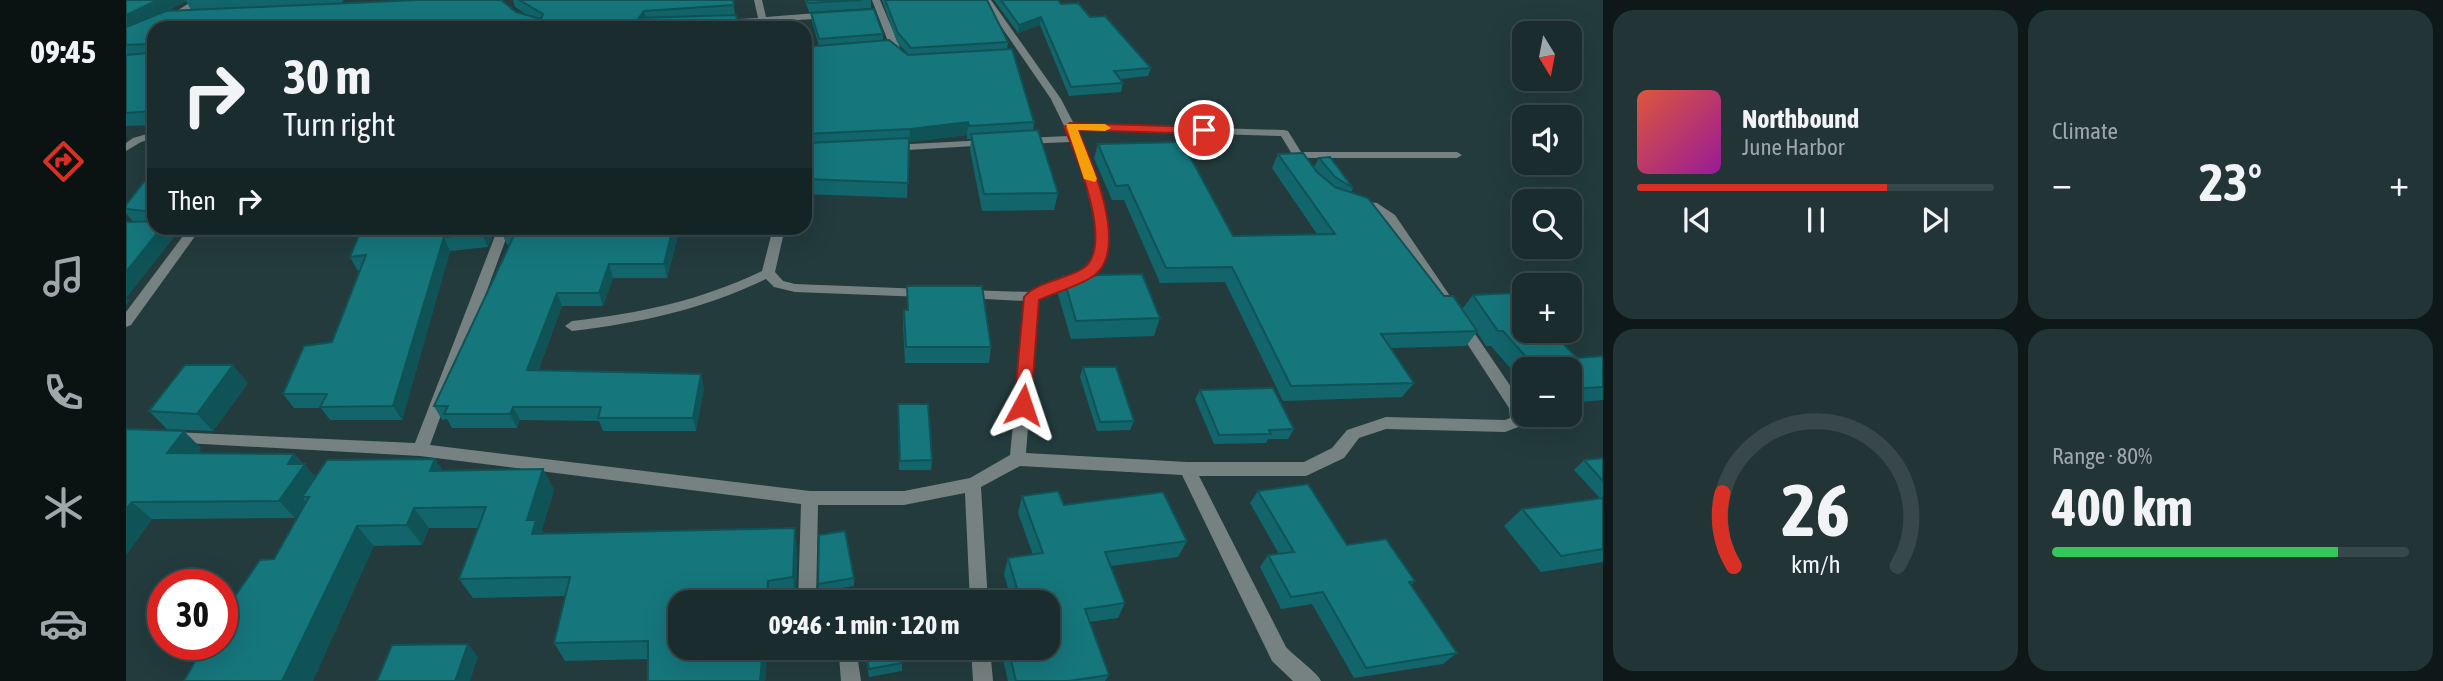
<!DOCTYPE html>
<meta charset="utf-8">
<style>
:root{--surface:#1a2c2e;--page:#233436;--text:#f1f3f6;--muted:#9fa7aa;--line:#38484a;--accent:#d93025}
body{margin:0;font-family:"Asap Condensed",sans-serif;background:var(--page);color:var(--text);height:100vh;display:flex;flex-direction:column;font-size:26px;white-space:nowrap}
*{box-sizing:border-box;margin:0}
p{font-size:23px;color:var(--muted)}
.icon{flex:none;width:38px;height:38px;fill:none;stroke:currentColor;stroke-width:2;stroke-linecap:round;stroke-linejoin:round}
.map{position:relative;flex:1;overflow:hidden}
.details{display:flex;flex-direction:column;gap:10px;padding:10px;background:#0e1819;width:840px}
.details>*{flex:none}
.top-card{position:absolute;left:21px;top:21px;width:665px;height:214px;border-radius:21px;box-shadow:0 7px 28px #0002,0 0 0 2px var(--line);background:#1a2c2e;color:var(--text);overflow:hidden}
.needle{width:46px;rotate:170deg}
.fabs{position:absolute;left:1386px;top:21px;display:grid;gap:14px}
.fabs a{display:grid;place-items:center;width:70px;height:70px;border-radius:14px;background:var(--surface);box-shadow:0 7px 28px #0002,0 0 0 2px var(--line);font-size:35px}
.speed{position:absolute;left:21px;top:569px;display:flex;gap:14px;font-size:35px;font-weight:700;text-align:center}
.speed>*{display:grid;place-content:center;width:91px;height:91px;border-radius:50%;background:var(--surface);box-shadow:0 7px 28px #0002,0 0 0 2px var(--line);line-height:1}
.speed .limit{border:10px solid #d22;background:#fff;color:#111}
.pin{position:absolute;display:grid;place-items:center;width:60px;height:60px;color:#fff;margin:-30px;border:4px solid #fff;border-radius:50%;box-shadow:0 2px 7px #0007}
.me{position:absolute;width:77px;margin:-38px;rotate:5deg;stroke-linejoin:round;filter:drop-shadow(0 0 5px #0008)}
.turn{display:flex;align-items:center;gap:24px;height:147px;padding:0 21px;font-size:32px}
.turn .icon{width:91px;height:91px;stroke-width:2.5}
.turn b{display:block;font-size:49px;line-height:60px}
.then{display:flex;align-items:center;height:66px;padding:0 21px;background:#0003;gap:14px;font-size:26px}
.big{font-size:52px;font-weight:700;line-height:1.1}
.details .widget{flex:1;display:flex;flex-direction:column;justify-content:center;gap:10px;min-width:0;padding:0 24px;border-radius:21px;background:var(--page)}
.details .dial{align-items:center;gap:0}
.dial svg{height:182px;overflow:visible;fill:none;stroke:var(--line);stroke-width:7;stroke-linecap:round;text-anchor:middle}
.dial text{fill:var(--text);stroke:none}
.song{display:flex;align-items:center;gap:21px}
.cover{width:84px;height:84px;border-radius:10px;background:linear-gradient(135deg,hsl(10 70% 55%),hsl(300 70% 35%))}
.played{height:7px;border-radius:4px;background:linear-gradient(90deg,var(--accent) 70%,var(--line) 70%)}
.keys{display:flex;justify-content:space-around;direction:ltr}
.heat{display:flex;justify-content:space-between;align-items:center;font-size:38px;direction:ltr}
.charge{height:10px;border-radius:5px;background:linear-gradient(90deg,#34c759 80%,var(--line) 0)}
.details .tiles{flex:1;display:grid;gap:10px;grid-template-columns:repeat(2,1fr)}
.trip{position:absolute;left:542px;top:590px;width:392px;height:70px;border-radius:21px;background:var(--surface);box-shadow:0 7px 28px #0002,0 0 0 2px var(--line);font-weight:700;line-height:70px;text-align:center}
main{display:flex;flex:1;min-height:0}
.dock{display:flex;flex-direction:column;width:126px;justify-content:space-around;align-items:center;background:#0a1212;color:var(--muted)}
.dock .icon{width:49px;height:49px}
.dock .active{color:var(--accent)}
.dock b{font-size:32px;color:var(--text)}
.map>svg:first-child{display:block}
</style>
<main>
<nav class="dock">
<b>09:45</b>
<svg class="icon active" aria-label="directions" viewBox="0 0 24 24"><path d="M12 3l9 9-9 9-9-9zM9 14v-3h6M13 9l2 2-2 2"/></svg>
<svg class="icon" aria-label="music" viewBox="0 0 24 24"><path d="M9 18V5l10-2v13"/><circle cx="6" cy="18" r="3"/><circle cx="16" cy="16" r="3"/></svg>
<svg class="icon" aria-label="phone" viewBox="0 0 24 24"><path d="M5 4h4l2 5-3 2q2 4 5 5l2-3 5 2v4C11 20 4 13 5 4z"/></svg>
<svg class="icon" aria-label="climate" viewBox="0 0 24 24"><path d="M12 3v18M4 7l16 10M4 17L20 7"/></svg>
<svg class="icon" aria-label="car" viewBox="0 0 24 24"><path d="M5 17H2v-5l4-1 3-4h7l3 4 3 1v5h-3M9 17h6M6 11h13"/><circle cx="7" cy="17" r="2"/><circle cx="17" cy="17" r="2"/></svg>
</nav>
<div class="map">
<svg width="1477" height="681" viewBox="0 0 1477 681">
<rect width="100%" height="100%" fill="#233b3d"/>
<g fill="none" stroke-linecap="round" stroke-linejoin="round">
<g fill="#768182" fill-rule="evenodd">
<path d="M 68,0 L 78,0 L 45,21 L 38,19 Z"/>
<path d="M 628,0 L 636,0 L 640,17 L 703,12 L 707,15 L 703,18 L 642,22 L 642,25 L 638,28 L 633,23 L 594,26 L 590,23 L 594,20 L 632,18 Z"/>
<path d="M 746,0 L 754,0 L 778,57 L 776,59 L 768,57 Z"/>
<path d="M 857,0 L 865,0 L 935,99 L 948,124 L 1158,130 L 1162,131 L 1175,152 L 1331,152 L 1336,155 L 1331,158 L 1179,158 L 1187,170 L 1181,173 L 1177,172 L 1155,136 L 951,130 C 965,163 1003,247 968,274 C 956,283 927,293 912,299 L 900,453 L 1061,462 L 1178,462 L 1206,448 L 1221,430 L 1260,417 L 1379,420 L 1384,418 L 1383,408 L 1329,325 L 1336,320 L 1341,322 L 1398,406 L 1398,415 L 1401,415 L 1395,426 L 1379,432 L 1260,429 L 1233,438 L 1218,458 L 1180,476 L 1073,476 L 1160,647 C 1168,656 1192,673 1195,681 L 1167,681 L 1146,661 L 1056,475 L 894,466 L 855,487 L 862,602 L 844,602 L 839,493 L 778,505 L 692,505 L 690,602 L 672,602 L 675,504 L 294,456 L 41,442 L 39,438 L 41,434 L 47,432 L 289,443 L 372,228 L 384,228 L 304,445 L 684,491 L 778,491 L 844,478 L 884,455 L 899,301 L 840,298 L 833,294 L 840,290 L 904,292 L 959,268 L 968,255 L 972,237 L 956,168 L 945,142 L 898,144 L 893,141 L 898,138 L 943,136 L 925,99 Z"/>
<path d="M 28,132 L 28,138 L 15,142 L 0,151 L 0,143 L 7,138 Z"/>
<path d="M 861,140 L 866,143 L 865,145 L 765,151 L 760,148 L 765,145 Z"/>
<path d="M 1233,201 L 1251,203 L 1269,215 L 1324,296 L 1326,299 L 1324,302 L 1314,302 L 1261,221 L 1244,209 L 1229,207 L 1229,203 Z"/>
<path d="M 63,228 L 75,228 L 5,325 L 0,327 L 0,312 Z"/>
<path d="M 647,228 L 659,228 L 649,272 L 657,281 L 669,284 L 798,289 L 805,293 L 798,297 L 669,292 L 648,287 L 640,279 C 578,309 514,323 446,331 L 439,326 L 446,321 C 515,313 573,301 636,271 Z"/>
<path d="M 708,648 L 730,648 L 735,681 L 715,681 L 713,656 Z"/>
<path d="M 845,648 L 864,648 L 867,681 L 847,681 Z"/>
</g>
</g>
<g fill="#12656b" fill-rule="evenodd">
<path d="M 0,0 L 218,0 L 215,3 L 390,12 L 403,16 L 389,7 L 387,0 L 607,0 L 609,15 L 28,28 L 28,125 L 0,126 ZM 60,1 L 65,10 L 41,11 Z"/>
<path d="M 679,0 L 745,0 L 745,8 L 683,12 Z"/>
<path d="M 756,0 L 861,0 L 882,42 L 881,49 L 908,122 L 907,131 L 932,193 L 928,210 L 856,211 L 844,150 L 845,139 L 841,139 L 841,135 L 783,142 L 781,198 L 679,194 L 679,161 L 682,147 L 679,147 L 679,47 L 693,46 L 686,22 L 685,13 L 757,34 L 757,41 L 783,55 L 771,42 Z"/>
<path d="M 868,0 L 932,0 L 935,4 L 964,17 L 1025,68 L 1022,76 L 994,79 L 997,83 L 995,92 L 943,96 L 914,25 L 892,33 Z"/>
<path d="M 972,144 L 1107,236 L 1191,234 L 1146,168 L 1152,154 L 1191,172 L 1195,175 L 1188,167 L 1193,158 L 1227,188 L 1225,193 L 1318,296 L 1336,309 L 1347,295 L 1451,358 L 1477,356 L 1477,400 L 1444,403 L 1444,369 L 1398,369 L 1398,384 L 1365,346 L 1360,346 L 1351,332 L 1340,346 L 1265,348 L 1288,383 L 1276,397 L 1157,401 L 1099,282 L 1034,283 L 998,200 L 986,200 L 968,158 Z"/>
<path d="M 28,175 L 28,228 L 51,233 L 0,298 L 3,301 L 0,305 L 0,222 L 7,222 L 0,213 L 0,205 Z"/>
<path d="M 236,228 L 370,228 L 362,247 L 324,251 L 276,420 L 204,420 L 195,408 L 168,408 L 157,394 L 206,342 L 234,270 L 232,271 L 224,257 Z"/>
<path d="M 376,228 L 554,228 L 541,278 L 487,278 L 477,306 L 436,306 L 412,371 L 578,388 L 570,431 L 477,431 L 473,421 L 394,420 L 391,428 L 326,428 L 321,419 L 316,420 L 308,406 L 384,244 L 381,245 L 375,231 Z"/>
<path d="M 937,276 L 1034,318 L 1028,336 L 945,339 L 932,294 Z"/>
<path d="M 781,286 L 865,347 L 863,363 L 779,363 L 777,325 L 778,310 L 781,310 Z"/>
<path d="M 957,367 L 1008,421 L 1004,430 L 971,431 L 954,377 Z"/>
<path d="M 122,383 L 87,431 L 41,429 L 23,411 Z"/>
<path d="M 1074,390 L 1168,429 L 1162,439 L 1142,439 L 1140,443 L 1088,444 L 1069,399 Z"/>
<path d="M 772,404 L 806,460 L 805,470 L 773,470 Z"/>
<path d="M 0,429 L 75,448 L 72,453 L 168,454 L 190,477 L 309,459 L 316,470 L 417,469 L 428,490 L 416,529 L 418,534 L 671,548 L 670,596 L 645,600 L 639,681 L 522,681 L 522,659 L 439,661 L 428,643 L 439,596 L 347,598 L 333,579 L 352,528 L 303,528 L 296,545 L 248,546 L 148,559 L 180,502 L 169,518 L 26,519 L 0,555 Z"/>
<path d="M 1477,458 L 1477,562 L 1415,572 L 1378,526 L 1396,509 L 1474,498 L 1448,470 L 1458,460 Z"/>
<path d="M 1132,491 L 1221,545 L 1289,581 L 1285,585 L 1331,653 L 1317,664 L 1228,678 L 1186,604 L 1155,609 L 1134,567 L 1142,555 L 1153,554 L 1124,503 Z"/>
<path d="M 896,496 L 938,505 L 1061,541 L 1052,557 L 985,566 L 999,603 L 992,618 L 963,622 L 983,675 L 979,681 L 882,681 L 876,656 L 878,648 L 922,648 L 922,602 L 886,602 L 878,574 L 882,558 L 907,555 L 892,513 Z"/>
<path d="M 728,578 L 728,586 L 693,592 L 692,584 Z"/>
<path d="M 738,648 L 773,648 L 776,663 L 776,671 L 743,677 Z"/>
</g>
<g fill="#0f5357">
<path d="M 32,0 L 60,0 L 60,1 L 0,31 L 0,15 Z"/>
<path d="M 518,11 L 521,22 L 513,18 Z"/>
<path d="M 915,17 L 914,25 L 892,33 L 893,25 Z"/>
<path d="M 842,122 L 841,135 L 783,142 L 784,129 Z"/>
<path d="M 35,228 L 47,228 L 51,233 L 0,298 L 3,301 L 0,305 L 0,272 Z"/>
<path d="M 358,228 L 370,228 L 362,247 L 356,233 Z"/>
<path d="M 547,228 L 554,228 L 541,278 L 538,264 Z"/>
<path d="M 318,237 L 324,251 L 276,420 L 267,406 Z"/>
<path d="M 483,264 L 487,278 L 477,306 L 473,293 Z"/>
<path d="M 431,293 L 436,306 L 407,384 L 401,370 Z"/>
<path d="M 107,365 L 122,383 L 87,431 L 71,414 Z"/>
<path d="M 575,374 L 578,388 L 570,431 L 567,418 Z"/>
<path d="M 387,407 L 394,420 L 391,428 L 384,414 Z"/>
<path d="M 58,431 L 75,448 L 59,471 L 41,453 Z"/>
<path d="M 168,454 L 194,481 L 176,497 L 180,502 L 169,518 L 153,501 L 162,464 Z"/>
<path d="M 309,459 L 322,480 L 304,471 Z"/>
<path d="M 417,469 L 428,490 L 416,529 L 421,540 L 406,534 L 401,520 Z"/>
<path d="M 6,502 L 26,519 L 0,555 L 0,509 Z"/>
<path d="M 288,508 L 303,528 L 296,545 L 281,525 Z"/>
<path d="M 231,526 L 248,546 L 187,681 L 156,681 Z"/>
<path d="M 669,528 L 671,548 L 670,596 L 667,577 Z"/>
<path d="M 642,581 L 645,600 L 645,602 L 640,602 Z"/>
<path d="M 342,644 L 352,657 L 344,681 L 329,681 Z"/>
<path d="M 637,648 L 642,648 L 639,681 L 634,681 Z"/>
</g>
<g fill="#15767c" stroke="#0f5357" stroke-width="2">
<path d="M 0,0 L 32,0 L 0,15 Z"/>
<path d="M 293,0 L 375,0 L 390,12 L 415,19 L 417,14 L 393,0 L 607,0 L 608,5 L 518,11 L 513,18 L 610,15 L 613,28 L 28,28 L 28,111 L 0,113 L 0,55 L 22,53 L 20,44 L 0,45 L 0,27 L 40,11 Z"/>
<path d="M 681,0 L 735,0 L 682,3 Z"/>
<path d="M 759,0 L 861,0 L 882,42 L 785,48 L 772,33 Z"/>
<path d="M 875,0 L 932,0 L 935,4 L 952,3 L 964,17 L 979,16 L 1025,68 L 988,71 L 997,83 L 945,87 L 915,17 L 893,25 Z"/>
<path d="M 748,9 L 757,34 L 693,39 L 685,13 Z"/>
<path d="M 763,40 L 782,55 L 886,49 L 908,122 L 843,126 L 842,122 L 784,129 L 679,134 L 679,47 Z"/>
<path d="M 912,130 L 932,193 L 858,194 L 845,134 Z"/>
<path d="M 783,138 L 782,183 L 679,179 L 679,161 L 683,143 Z"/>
<path d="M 1056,142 L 1107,236 L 1209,234 L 1152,154 L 1177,153 L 1191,172 L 1209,187 L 1242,198 L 1318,296 L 1327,296 L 1351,331 L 1255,334 L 1288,383 L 1165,386 L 1106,267 L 1040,268 L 1002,185 L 990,186 L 972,144 Z"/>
<path d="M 1204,157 L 1227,188 L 1209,177 L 1193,158 Z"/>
<path d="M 28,175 L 28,212 L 0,209 L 0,205 L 18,182 L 22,182 Z"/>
<path d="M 28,221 L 28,228 L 35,228 L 0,272 L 0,222 Z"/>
<path d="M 236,228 L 358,228 L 356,233 L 318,237 L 267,406 L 194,407 L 201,394 L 157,394 L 178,346 L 206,342 L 240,255 L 224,257 Z"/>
<path d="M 376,228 L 547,228 L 538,264 L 483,264 L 473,293 L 431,293 L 401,370 L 575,374 L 567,418 L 472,418 L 475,407 L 387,407 L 384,414 L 318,414 L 322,406 L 308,406 L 391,229 L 375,231 Z"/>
<path d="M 1016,274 L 1034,318 L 950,321 L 937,276 Z"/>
<path d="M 781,286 L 856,286 L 865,347 L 780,347 L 778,310 L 782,310 Z"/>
<path d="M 1388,293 L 1398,303 L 1398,331 L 1425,331 L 1451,358 L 1477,356 L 1477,387 L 1444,389 L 1444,369 L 1411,369 L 1377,331 L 1372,331 L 1347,295 Z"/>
<path d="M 59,365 L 107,365 L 71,414 L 23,411 Z"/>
<path d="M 957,367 L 990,367 L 1008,421 L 974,422 Z"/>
<path d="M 1147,388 L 1168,429 L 1143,430 L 1145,434 L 1093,435 L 1074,390 Z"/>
<path d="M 772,404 L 802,404 L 806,460 L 774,461 Z"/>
<path d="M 0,429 L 58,431 L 41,453 L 168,454 L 162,464 L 179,464 L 153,501 L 6,502 L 0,509 Z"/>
<path d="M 1477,458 L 1477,481 L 1458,460 Z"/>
<path d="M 309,459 L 304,471 L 417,469 L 401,520 L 410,520 L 406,534 L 669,528 L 667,577 L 642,581 L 640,602 L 555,602 L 555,648 L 637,648 L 634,681 L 522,681 L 522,641 L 428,643 L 444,577 L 333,579 L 360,507 L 288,508 L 281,525 L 231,526 L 156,681 L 58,681 L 79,644 L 96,644 L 96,615 L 134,560 L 148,559 L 183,497 L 176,497 L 201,460 Z"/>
<path d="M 1182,484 L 1221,545 L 1260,539 L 1289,581 L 1283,582 L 1331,653 L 1240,668 L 1197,592 L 1165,597 L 1142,555 L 1168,552 L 1132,491 Z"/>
<path d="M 932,491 L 938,505 L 1037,492 L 1061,541 L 979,552 L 999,603 L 959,609 L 983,675 L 943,681 L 890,681 L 882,648 L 922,648 L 922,602 L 895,602 L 882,558 L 917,553 L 896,496 Z"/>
<path d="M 1477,498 L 1477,549 L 1435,556 L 1396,509 Z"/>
<path d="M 719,531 L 728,578 L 692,584 L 693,535 Z"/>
<path d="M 342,644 L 329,681 L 251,681 L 266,645 Z"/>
<path d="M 739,648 L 773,648 L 776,663 L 743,669 Z"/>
</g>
<path fill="#d93025" stroke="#8d1f18" stroke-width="2" d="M 944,123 L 1078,127 L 1084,130 L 1078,134 L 952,130 C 966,162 1003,248 969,275 C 954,286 930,292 913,300 L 905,405 L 897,411 L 888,405 L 898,297 C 910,282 940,279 956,269 C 990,249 950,154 938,127 Z"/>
<path fill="#f59e0b" d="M 940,124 L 979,124 L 985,128 L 979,131 L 952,130 L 971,179 L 969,182 L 958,179 Z"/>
</svg>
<div class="fabs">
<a><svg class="needle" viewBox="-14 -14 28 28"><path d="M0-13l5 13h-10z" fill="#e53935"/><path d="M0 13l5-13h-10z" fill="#9fa7aa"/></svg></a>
<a><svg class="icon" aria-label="sound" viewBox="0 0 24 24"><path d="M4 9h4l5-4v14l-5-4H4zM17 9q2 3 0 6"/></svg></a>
<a><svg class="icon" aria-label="search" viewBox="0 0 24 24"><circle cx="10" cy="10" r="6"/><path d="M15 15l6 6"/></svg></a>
<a>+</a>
<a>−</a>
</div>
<div class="speed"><div class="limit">30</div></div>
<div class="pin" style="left:1078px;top:130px;background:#d93025"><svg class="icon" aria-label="arrive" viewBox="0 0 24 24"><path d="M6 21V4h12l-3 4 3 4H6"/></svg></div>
<svg class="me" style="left:897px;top:405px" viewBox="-20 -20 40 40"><path d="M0-17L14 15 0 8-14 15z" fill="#d93025" stroke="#fff" stroke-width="4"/></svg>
<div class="trip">09:46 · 1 min · 120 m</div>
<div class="top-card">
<div class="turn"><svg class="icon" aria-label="right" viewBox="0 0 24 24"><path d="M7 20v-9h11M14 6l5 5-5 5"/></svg><div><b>30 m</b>Turn right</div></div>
<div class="then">Then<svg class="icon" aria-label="right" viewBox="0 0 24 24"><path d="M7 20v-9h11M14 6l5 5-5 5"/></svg></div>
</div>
</div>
<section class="details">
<div class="tiles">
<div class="widget">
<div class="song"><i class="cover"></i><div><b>Northbound</b><p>June Harbor</p></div></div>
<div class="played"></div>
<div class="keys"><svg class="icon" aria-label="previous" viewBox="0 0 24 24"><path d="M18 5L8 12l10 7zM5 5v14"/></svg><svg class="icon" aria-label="pause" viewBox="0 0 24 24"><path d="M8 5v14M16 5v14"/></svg><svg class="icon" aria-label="next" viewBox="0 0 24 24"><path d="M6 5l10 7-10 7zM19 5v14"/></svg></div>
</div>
<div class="widget"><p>Climate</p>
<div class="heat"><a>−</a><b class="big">23°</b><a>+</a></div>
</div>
<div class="widget dial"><svg viewBox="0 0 100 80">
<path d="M14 69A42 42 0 1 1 86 69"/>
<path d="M14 69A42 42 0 0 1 9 37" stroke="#d93025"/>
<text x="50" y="56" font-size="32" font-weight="700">26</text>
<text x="50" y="72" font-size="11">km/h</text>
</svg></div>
<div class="widget"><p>Range · 80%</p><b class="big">400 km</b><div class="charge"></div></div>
</div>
</section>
</main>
